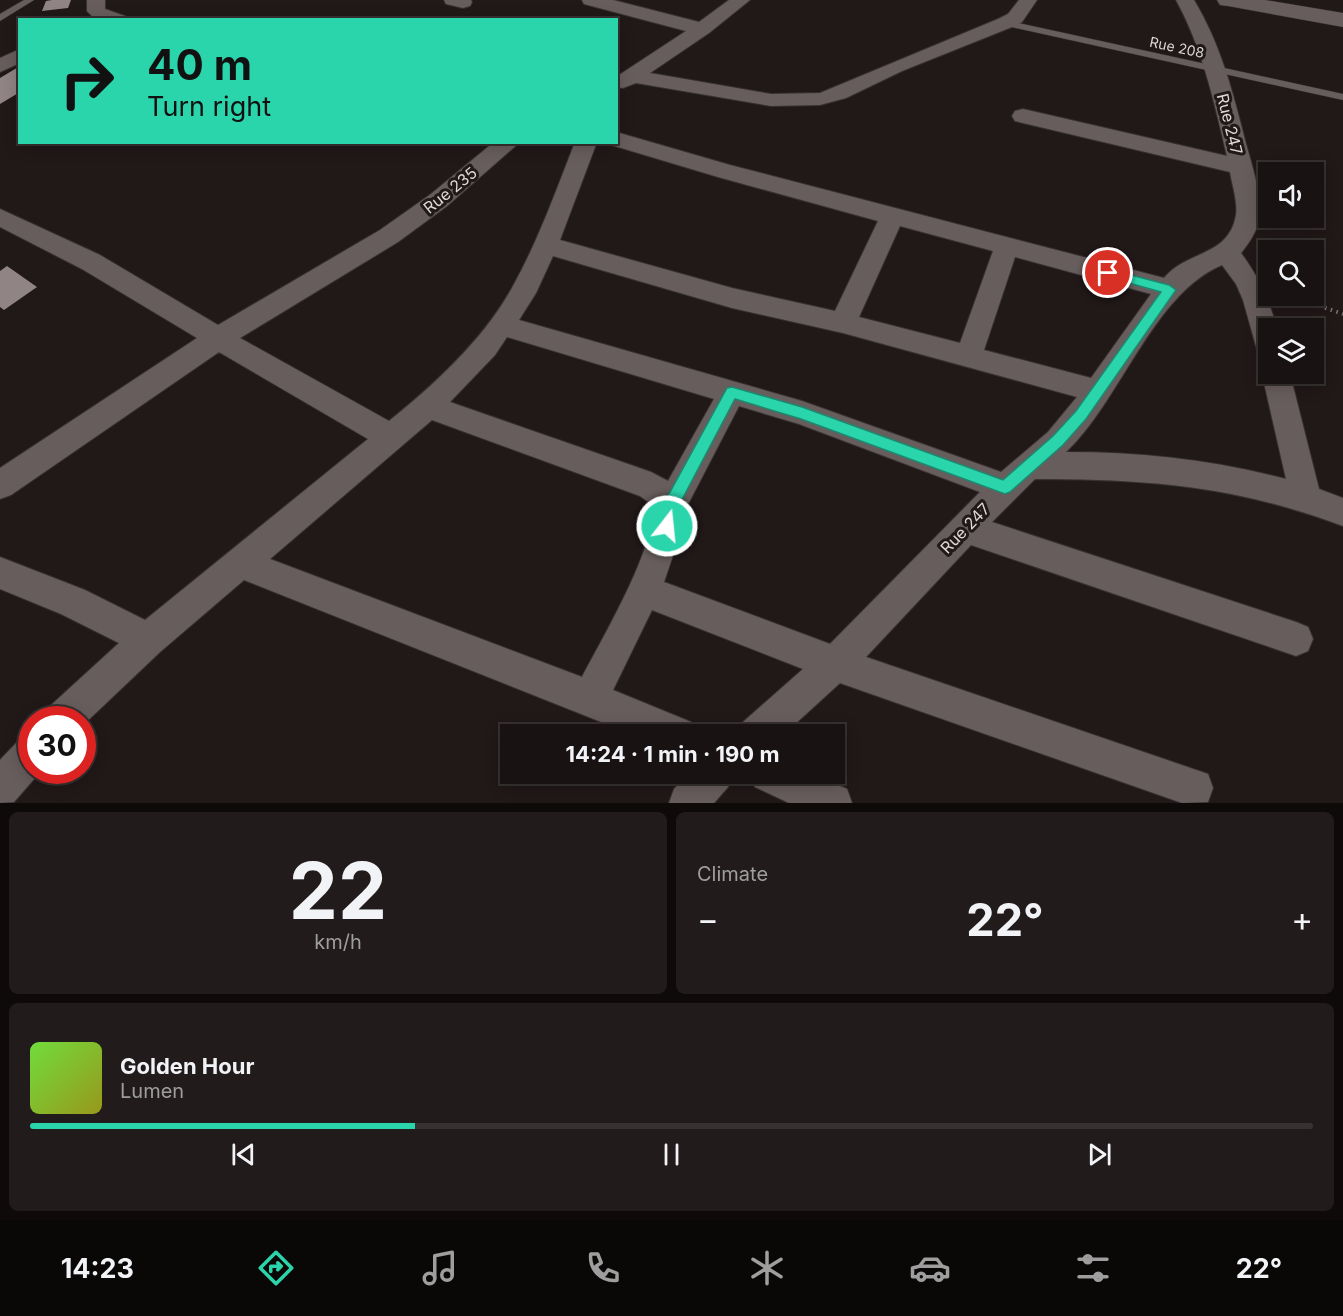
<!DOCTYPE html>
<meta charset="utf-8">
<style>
:root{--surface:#191212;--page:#221b1b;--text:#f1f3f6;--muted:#9f9e9f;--line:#373232;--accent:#2ad5ac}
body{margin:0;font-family:Inter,sans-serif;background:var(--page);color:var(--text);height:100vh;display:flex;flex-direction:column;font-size:22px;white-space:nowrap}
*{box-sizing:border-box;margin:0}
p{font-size:20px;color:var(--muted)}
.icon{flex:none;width:33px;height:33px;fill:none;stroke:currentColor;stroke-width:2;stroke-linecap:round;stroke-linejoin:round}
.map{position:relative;height:803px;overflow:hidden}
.drawer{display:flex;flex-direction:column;gap:9px;padding:9px;background:#0e0a0a;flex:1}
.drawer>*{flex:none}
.top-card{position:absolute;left:18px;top:18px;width:600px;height:126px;border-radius:0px;box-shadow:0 3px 15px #0003,0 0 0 2px var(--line);background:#2ad5ac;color:#111;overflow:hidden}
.fabs{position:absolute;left:1258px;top:162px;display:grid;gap:12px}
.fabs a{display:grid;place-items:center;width:66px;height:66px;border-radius:0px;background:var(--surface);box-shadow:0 3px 15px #0003,0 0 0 2px var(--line);font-size:30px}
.speed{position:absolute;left:18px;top:706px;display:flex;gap:12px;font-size:30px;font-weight:700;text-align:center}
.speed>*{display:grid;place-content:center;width:78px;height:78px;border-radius:50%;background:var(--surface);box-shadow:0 3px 15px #0003,0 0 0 2px var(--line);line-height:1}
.speed .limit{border:9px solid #d22;background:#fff;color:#111}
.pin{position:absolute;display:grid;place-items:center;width:51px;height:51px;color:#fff;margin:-26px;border:3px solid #fff;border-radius:50%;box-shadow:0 2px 6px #0007}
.me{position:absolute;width:66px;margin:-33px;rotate:16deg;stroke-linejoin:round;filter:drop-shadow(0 0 4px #0008)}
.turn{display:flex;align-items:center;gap:21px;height:126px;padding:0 30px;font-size:27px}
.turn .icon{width:78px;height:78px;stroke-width:2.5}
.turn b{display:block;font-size:42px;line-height:51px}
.big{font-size:45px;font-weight:700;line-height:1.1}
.drawer .card{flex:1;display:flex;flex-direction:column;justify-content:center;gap:9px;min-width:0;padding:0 21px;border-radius:9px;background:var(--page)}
.drawer .dial{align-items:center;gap:0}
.dial b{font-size:78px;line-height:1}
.song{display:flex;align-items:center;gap:18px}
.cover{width:72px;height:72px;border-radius:9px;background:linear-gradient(135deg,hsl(100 70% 55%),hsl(60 70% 35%))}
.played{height:6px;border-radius:3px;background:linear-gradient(90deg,var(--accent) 30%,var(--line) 30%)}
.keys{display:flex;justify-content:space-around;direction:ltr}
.heat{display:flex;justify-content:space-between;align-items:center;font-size:33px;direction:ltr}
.drawer .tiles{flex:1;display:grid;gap:9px;grid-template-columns:1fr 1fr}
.card:last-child{grid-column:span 2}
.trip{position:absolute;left:500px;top:724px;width:345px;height:60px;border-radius:0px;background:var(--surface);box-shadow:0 3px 15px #0003,0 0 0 2px var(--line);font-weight:700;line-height:60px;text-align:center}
.dock{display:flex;height:96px;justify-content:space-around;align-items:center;background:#0a0707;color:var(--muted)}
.dock .icon{width:42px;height:42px}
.dock .selected{color:var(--accent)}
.dock b{font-size:27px;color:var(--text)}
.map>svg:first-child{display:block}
</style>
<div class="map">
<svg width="1343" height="803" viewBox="0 0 1343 803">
<rect width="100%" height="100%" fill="#211818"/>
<g fill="#908584">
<path d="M 52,0 L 71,0 L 68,8 L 42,11 L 46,1 Z"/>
<path d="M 20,66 L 20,92 L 0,104 L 0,78 Z"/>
<path d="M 7,266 L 37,287 L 4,310 L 0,307 L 0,271 Z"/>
</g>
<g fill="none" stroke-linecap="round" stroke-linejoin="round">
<defs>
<g id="lane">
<path d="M 24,0 L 34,0 L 0,21 L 0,14 Z"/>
<path d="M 1005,20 L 1343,94 L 1343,100 L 1002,25 L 1001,23 Z"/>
</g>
<g id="street">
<path d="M 87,0 L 105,0 L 105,9 L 125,16 L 127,20 L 96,20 L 87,11 Z"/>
<path d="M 444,0 L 471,0 L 472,2 L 470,6 L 463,8 L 446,4 Z"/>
<path d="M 582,0 L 613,0 L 699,22 L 729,0 L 750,0 L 709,33 L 650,73 L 771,94 L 820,93 L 998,19 L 1008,14 L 1019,0 L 1037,0 L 1022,22 L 1012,27 L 902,71 L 846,98 L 820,105 L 771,106 L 636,83 L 623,88 L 616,87 L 616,77 L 686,31 L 584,4 Z"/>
<path d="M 1176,0 L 1194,0 C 1221,45 1233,93 1246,144 C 1252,165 1260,190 1260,212 C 1260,227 1250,242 1241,253 C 1259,277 1269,300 1277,328 L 1269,328 L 1269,360 L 1259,357 L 1243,300 L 1236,284 L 1222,265 C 1153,294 1121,400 1066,452 C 1141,452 1214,460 1286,479 L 1262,374 L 1269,365 L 1269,374 L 1290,374 L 1319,489 L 1343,498 L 1343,526 C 1236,486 1149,479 1035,479 L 992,522 L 1296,622 L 1308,627 L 1313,639 L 1308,651 L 1296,656 L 971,545 L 866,657 L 1208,774 L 1213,788 L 1208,802 L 1182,803 L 840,683 L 783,735 L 738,735 L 743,722 L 803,669 L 652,610 L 613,690 L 691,722 L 696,735 L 634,735 L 244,580 L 160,652 L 82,726 L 82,720 L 44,720 L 49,707 L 119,643 L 61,614 L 0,589 L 0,557 L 85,590 L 145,620 L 368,439 L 219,352 L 11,495 L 0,499 L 0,468 L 197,338 L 82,269 L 0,227 L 0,209 L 100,255 L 218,325 L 380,230 L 431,194 L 494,142 L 520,142 L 447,206 L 398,242 L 240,338 L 389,421 C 434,385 485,338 513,286 C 538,241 556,191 575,142 L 597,142 L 560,240 L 732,288 L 835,311 L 878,221 L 718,177 L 608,144 L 616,142 L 616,132 L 730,165 L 1164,278 C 1187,250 1229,257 1236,215 C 1238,202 1232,185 1230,172 L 1023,123 L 1015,121 L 1012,116 L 1015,111 L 1023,109 L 1227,156 C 1214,102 1203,49 1176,0 ZM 900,226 L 993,251 L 960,343 L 859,317 ZM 553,256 L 732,308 L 843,333 L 1077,397 L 1048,432 L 1001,472 L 802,401 L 519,320 L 536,293 ZM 1015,257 L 1151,294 L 1091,378 L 984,350 ZM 507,337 L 714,399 L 668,481 L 651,472 L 450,402 L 495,355 ZM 739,406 L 799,424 L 980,492 L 830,644 L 664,582 L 683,526 L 684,512 ZM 432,420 L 640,496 L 651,504 C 661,540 600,642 582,677 L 270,559 Z"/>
<path d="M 20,49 L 20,63 L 0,72 L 0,58 Z"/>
<path d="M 32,735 L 32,771 L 41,771 L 14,802 L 0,803 L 0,760 L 19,740 Z"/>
<path d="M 689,774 L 734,774 L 728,787 L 714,803 L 669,803 L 674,789 Z"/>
<path d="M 749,774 L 812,774 L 847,789 L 852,803 L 789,803 L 755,787 Z"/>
</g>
<path id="secondary" d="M 1217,0 L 1265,0 L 1343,13 L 1343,27 L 1228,6 L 1220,5 Z"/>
</defs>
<use href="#lane" stroke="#393232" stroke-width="1"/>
<use href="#street" stroke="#393232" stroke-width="2"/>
<use href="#secondary" stroke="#393232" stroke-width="1"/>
<path stroke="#7c7474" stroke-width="4" stroke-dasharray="1.5 4.5" stroke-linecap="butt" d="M 1291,296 L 1343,314"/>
<use href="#lane" fill="#675d5c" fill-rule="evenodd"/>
<use href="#street" fill="#675d5c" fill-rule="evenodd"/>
<use href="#secondary" fill="#675d5c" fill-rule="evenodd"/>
</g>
<path fill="#2ad5ac" stroke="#1b8a70" stroke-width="1.5" d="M 1108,269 L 1169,285 L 1176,290 L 1086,419 L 1063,445 L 1010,492 L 1005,494 L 801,419 L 735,399 L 676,511 L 672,531 L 667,533 L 662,531 L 659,526 L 663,505 L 727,388 L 732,387 L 802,407 L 1003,480 L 1053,436 L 1076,411 L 1161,292 L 1104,276 L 1104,270 Z"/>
<g text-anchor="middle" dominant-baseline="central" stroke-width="6" stroke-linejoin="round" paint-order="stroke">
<g font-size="14" fill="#ded7d7" stroke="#211818">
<text transform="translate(1177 47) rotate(12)">Rue 208</text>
</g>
<g font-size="16" fill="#ded7d7" stroke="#211818">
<text transform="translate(1230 124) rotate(76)">Rue 247</text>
<text transform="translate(450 190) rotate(-39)">Rue 235</text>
<text transform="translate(965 528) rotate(-46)">Rue 247</text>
</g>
</g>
</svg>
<div class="fabs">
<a><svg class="icon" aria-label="sound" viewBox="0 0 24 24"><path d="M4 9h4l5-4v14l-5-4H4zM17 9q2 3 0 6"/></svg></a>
<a><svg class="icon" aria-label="search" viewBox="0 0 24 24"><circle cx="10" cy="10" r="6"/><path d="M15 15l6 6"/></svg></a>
<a><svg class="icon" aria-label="layers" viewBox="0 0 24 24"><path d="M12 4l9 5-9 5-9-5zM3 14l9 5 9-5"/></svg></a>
</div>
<div class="speed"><div class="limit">30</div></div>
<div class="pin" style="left:1108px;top:273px;background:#d93025"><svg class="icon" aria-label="arrive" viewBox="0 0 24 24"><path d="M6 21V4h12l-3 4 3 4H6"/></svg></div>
<svg class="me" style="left:667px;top:526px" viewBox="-20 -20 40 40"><circle r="17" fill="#2ad5ac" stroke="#fff" stroke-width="3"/><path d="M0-11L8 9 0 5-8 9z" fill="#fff"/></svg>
<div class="trip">14:24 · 1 min · 190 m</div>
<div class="top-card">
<div class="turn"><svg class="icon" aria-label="right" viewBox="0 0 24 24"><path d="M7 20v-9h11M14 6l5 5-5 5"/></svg><div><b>40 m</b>Turn right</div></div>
</div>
</div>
<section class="drawer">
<div class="tiles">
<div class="card dial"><b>22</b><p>km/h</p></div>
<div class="card"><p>Climate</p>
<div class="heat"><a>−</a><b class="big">22°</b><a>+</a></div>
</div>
<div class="card">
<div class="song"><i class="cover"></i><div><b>Golden Hour</b><p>Lumen</p></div></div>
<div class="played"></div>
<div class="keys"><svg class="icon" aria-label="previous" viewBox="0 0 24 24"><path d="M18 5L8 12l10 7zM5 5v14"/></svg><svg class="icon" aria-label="pause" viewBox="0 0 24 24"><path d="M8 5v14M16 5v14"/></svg><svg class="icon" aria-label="next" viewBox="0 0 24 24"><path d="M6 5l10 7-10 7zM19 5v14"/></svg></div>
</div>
</div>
</section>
<nav class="dock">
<b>14:23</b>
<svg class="icon selected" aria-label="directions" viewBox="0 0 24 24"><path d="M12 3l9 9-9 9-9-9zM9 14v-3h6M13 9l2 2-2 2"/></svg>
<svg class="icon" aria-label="music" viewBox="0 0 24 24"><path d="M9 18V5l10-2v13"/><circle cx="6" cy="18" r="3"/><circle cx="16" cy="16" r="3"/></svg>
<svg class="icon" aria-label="phone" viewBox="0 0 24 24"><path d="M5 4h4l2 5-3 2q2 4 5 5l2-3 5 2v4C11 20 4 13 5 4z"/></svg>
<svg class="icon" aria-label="climate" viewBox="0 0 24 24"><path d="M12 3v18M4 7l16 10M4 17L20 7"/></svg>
<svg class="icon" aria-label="car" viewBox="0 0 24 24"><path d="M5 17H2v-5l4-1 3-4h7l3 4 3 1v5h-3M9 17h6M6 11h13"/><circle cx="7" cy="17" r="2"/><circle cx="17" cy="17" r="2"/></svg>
<svg class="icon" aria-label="filters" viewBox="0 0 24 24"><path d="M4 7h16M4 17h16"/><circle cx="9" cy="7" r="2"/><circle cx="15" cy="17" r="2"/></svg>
<b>22°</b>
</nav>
